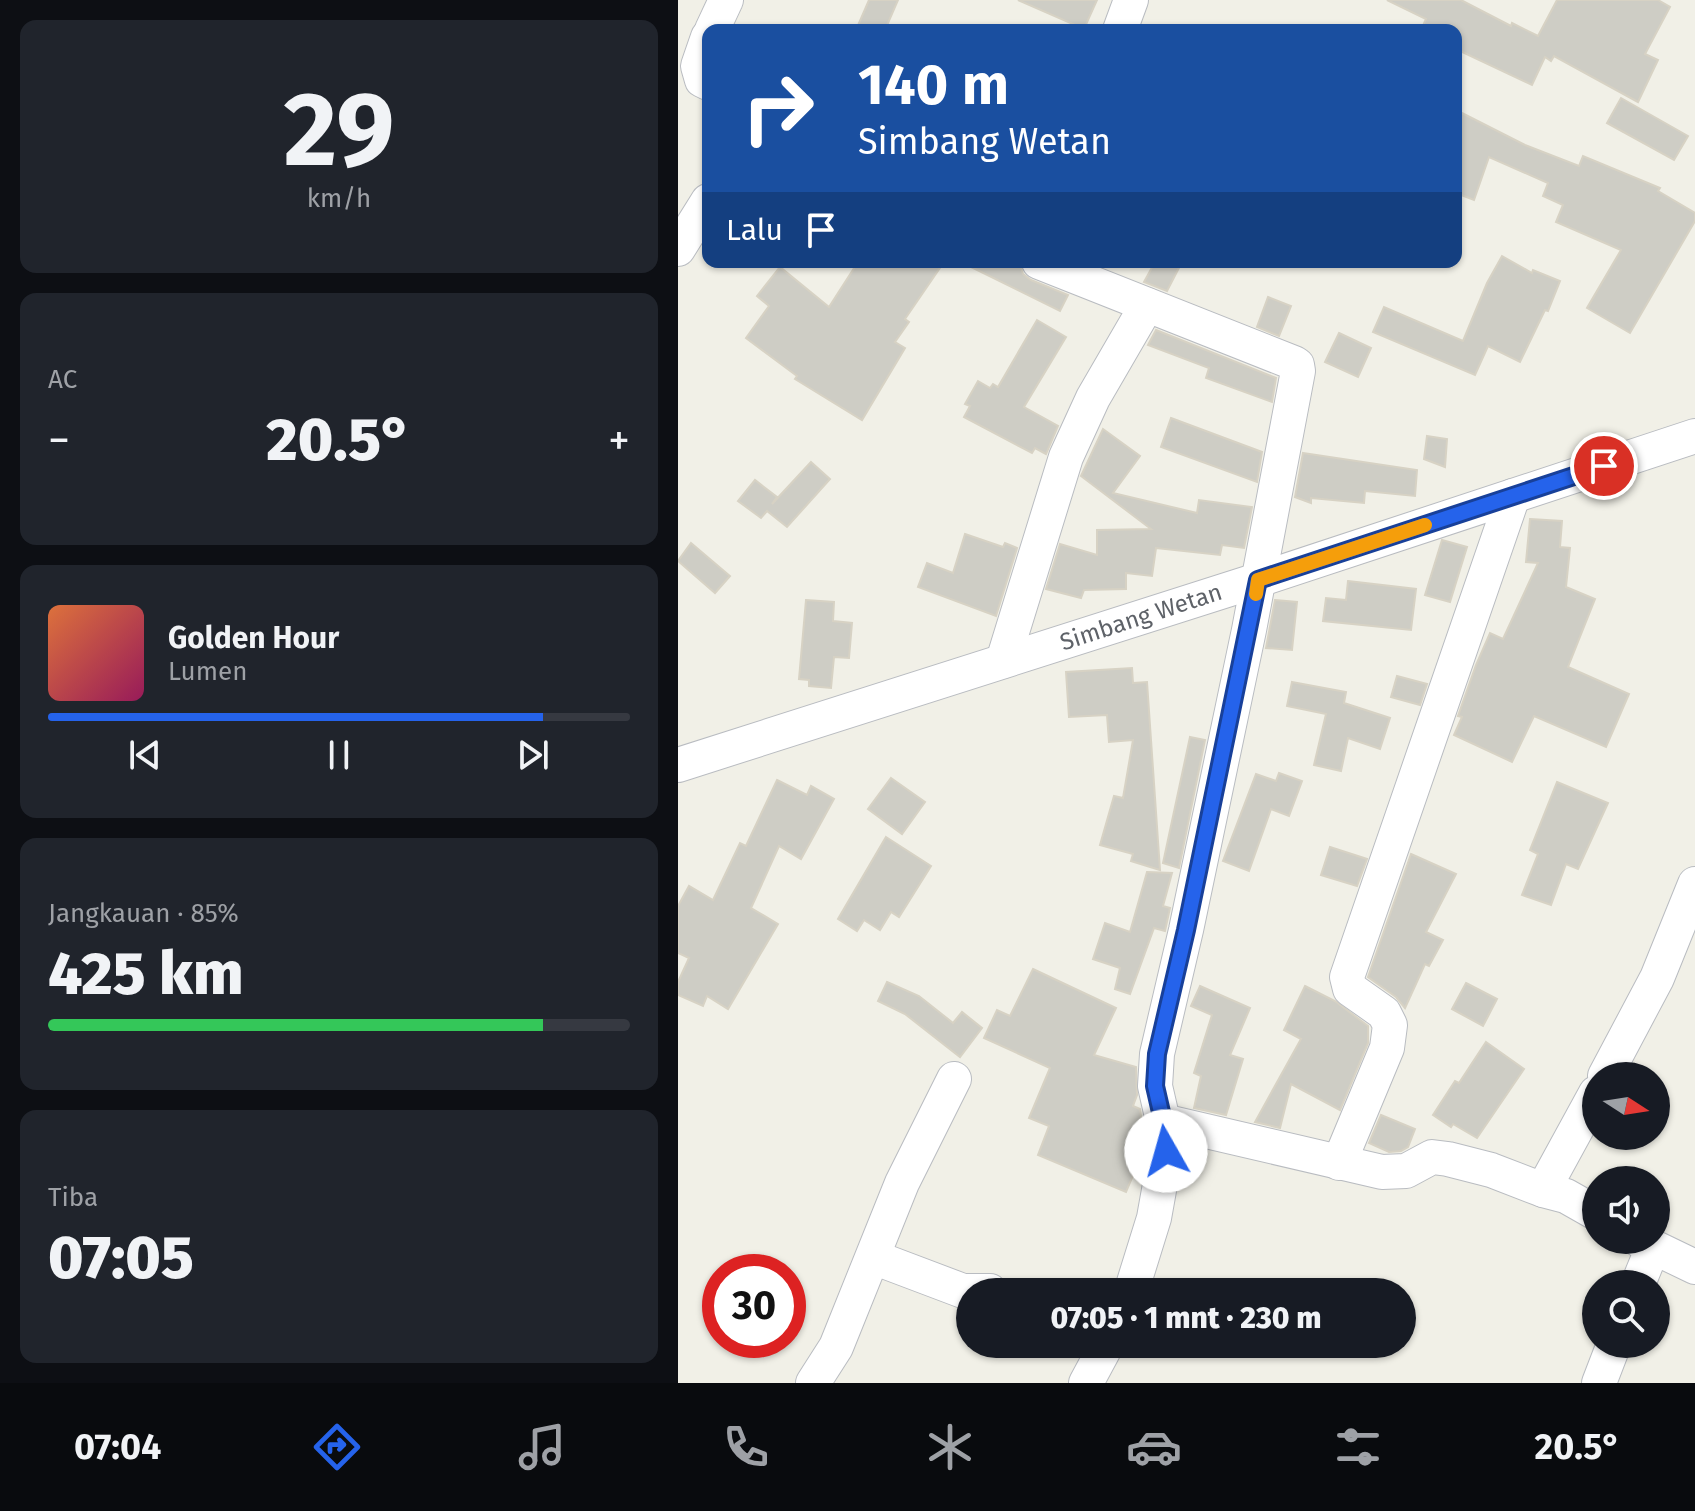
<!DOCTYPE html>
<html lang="id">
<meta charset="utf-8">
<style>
:root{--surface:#171b24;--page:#20242c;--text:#f1f3f6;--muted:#9ea1a6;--line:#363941;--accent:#2563eb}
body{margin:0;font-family:"Fira Sans",sans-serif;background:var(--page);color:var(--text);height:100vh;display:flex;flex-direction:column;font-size:30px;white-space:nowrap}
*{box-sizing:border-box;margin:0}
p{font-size:26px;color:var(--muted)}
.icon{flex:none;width:44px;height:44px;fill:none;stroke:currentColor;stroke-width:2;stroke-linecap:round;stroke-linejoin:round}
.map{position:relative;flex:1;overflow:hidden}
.panel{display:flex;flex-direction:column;gap:20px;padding:20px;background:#0d0f14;width:678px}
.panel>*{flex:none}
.hud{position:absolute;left:24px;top:24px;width:760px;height:244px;border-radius:16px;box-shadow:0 2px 6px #0004;background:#1a4fa0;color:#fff;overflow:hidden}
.needle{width:52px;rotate:102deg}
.controls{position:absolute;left:904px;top:1062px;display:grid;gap:16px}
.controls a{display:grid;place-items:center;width:88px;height:88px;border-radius:50%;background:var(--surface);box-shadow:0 2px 6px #0004;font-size:40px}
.speed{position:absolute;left:24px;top:1254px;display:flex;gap:16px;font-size:40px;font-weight:700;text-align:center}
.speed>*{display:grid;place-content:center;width:104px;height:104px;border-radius:50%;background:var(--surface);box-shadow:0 2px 6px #0004;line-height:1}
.speed .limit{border:12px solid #d22;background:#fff;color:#111}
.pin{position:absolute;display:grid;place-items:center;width:68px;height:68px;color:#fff;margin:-34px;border:4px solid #fff;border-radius:50%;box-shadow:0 2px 8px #0007}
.me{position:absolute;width:88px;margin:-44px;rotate:353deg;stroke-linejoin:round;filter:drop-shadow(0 0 6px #0008)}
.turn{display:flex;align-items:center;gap:28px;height:168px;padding:0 24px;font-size:36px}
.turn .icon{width:104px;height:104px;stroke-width:2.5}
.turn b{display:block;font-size:56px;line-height:68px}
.then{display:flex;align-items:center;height:76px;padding:0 24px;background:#0003;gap:16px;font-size:30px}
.big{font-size:60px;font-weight:800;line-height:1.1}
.panel .widget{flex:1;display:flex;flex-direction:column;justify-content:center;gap:12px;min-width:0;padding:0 28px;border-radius:16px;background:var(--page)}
.panel .dial{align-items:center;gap:0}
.dial b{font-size:104px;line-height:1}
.song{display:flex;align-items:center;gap:24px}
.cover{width:96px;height:96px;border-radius:12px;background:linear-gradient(135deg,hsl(20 70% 55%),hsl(330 70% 35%))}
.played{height:8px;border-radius:4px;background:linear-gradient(90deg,var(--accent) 85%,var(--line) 85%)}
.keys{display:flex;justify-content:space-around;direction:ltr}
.heat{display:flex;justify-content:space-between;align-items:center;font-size:44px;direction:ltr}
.charge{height:12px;border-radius:6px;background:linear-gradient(90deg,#34c759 85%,var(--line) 0)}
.trip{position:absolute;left:278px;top:1278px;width:460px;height:80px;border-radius:40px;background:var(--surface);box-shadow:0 2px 6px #0004;font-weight:800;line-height:80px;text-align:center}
.dock{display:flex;height:128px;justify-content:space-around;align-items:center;background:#090b0e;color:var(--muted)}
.dock .icon{width:56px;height:56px}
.dock .selected{color:var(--accent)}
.dock b{font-size:36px;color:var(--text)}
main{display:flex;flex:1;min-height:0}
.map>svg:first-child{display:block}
</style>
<main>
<section class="panel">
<div class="widget dial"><b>29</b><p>km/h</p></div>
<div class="widget"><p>AC</p>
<div class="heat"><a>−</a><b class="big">20.5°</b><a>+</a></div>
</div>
<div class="widget">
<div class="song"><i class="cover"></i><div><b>Golden Hour</b><p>Lumen</p></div></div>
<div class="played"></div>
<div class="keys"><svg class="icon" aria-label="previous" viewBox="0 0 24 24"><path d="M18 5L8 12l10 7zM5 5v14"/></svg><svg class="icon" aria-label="pause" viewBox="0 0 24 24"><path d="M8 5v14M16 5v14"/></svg><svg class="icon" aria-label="next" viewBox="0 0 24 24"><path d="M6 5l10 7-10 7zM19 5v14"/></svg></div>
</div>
<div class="widget"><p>Jangkauan · 85%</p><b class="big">425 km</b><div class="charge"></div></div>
<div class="widget"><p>Tiba</p><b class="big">07:05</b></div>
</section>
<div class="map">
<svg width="1017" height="1383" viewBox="0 0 1017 1383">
<rect width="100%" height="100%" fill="#f1f0e7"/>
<g fill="#cecdc5" stroke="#d7d2c4" stroke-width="2">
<path d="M 191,0 L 220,0 L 207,30 L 178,30 Z"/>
<path d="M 340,0 L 419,0 L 406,29 Z"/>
<path d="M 709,0 L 783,0 L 833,26 L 834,23 L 860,36 L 879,0 L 980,0 L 992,7 L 967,54 L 980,60 L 960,102 L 876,56 L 873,61 L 867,57 L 854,85 L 778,49 L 778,30 L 743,30 L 748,19 Z"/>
<path d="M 943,98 L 1010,136 L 996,160 L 929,123 Z"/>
<path d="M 778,110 L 847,145 L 901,166 L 905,156 L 982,188 L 980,191 L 1017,213 L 1017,221 L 952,333 L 909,308 L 943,250 L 878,222 L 885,205 L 865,196 L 870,183 L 811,157 L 796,200 L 778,193 Z"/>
<path d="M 824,256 L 854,273 L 855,270 L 882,281 L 870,311 L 867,310 L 842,362 L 810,346 L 797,375 L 695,332 L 706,307 L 785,341 L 809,283 Z"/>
<path d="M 180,262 L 266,262 L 227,319 L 231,322 L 217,342 L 227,348 L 184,420 L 117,379 L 119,376 L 68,338 L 91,306 L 79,296 L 102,267 L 151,307 Z"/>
<path d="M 283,262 L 341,262 L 345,274 L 353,280 L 390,295 L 382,311 Z"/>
<path d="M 477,262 L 504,262 L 489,291 L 466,282 Z"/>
<path d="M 590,297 L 613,306 L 601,336 L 579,327 Z"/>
<path d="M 359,320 L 388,337 L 346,407 L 380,426 L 368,454 L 357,448 L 354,453 L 286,417 L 292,406 L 287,404 L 300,381 L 312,388 L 315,384 L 320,387 Z"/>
<path d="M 478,330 L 598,378 L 594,402 L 528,378 L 531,368 L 470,345 Z"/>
<path d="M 661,333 L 693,348 L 680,377 L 647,362 Z"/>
<path d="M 493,418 L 584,452 L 579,482 L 483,447 Z"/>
<path d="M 425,429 L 462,456 L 435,493 L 519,513 L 521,500 L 574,507 L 566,548 L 544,545 L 542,555 L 478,548 L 474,576 L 448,573 L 448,589 L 406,590 L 403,598 L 368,589 L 382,544 L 419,555 L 419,530 L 473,529 L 403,476 Z"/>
<path d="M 749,436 L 769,439 L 767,467 L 746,459 Z"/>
<path d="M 625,453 L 739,470 L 737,496 L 687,491 L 686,503 L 633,498 L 633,503 L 617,497 Z"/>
<path d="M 133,462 L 152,479 L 109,527 L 89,511 L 83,518 L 60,501 L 77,480 L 99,497 L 94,504 Z"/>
<path d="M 852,519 L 884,521 L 882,547 L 892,548 L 888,587 L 917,599 L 890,667 L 951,694 L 928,747 L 856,716 L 834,762 L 776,735 L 784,717 L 780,716 L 798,665 L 812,633 L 825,639 L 860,563 L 848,562 Z"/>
<path d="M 287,534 L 325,547 L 327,543 L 339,548 L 318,616 L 240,587 L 249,563 L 275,573 Z"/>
<path d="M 764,540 L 789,547 L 772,602 L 747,595 Z"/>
<path d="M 13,543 L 52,576 L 37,593 L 0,561 Z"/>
<path d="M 670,581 L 738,589 L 733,630 L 645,621 L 648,598 L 668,600 Z"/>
<path d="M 128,600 L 156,602 L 155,621 L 174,623 L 171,658 L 156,657 L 153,688 L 131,686 L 131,680 L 121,679 Z"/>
<path d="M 597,600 L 619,602 L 614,650 L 588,648 Z"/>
<path d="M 454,668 L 455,683 L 469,682 L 482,870 L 453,861 L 455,854 L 422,845 L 436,796 L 445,798 L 455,740 L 431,742 L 429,715 L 391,717 L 388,672 Z"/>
<path d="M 719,676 L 749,684 L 742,705 L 713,697 Z"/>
<path d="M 614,682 L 668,692 L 666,703 L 712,718 L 702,749 L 670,738 L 663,771 L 636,765 L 648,714 L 609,706 Z"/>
<path d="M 512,737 L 527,740 L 501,868 L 485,863 Z"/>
<path d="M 601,773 L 624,781 L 611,816 L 593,809 L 571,871 L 545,861 L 578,774 L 598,781 Z"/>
<path d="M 213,778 L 247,802 L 224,834 L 190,809 Z"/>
<path d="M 99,780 L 129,795 L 133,786 L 156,799 L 123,859 L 101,846 L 73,908 L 100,924 L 50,1009 L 29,996 L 25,1006 L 0,995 L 0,982 L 11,958 L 0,953 L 0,906 L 11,886 L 35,900 L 62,843 L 68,846 Z"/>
<path d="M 879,782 L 930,803 L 900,869 L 888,864 L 873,905 L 844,895 L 860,854 L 852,850 Z"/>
<path d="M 208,837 L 253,866 L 221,917 L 213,912 L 202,930 L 186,920 L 179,931 L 160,919 Z"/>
<path d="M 652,847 L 689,859 L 679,886 L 643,875 Z"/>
<path d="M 733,854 L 778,874 L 748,932 L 765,940 L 751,966 L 747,964 L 727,1008 L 718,997 L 690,977 Z"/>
<path d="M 469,872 L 494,873 L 485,906 L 492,908 L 487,931 L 476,928 L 452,994 L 437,989 L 442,968 L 415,959 L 427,923 L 452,932 Z"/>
<path d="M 355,969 L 438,1008 L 416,1055 L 458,1067 L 459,1095 L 455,1106 L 462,1109 L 467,1147 L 448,1192 L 360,1155 L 371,1126 L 351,1118 L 372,1068 L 306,1038 L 319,1010 L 332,1016 Z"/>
<path d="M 209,982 L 241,996 L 275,1023 L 284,1012 L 304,1028 L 282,1057 L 227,1014 L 200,1001 Z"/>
<path d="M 788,983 L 819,999 L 805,1026 L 774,1009 Z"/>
<path d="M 522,986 L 572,1008 L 552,1055 L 565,1059 L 548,1115 L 516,1108 L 523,1076 L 516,1073 L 534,1015 L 513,1006 Z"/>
<path d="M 627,986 L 657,1001 L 690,1026 L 690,1043 L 662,1110 L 613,1084 L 602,1128 L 577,1122 L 623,1039 L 606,1030 Z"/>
<path d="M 808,1042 L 846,1069 L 799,1138 L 775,1124 L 773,1127 L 755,1115 L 777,1081 L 781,1083 Z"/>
<path d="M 703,1115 L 737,1129 L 730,1147 L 723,1151 L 711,1152 L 691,1143 Z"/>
</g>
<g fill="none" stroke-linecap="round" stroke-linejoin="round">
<defs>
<g id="minor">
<path d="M 34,30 L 48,0"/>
<path d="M 442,30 L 453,0"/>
<path d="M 30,37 L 20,66 L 24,80 L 30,83"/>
<path d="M 0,249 L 30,201"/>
<path d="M 361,262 L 616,363 L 619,365 L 620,371 L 571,630 L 508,930 L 479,1054 L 477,1086 L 485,1121 L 488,1151 L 476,1218 L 453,1292"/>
<path d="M 325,661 L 388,457 L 415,398 L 469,305"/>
<path d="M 0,765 L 580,580 L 1017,436"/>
<path d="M 927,1076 L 979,978 L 1017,884"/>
<path d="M 485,1121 L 704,1172 L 728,1171 L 754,1157 L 770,1159 L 813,1170 L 865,1190 L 918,1093"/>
<path d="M 661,1163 L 709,1048 L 712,1025 L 706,1013 L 672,989 L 669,977 L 835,496"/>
<path d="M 865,1190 L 888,1196 L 918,1213"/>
<path d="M 961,1240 L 1017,1267"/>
<path d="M 195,1257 L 285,1291 L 312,1291"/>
<path d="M 960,1284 L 975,1247"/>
<path d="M 135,1383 L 158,1347 L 224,1183 L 276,1079"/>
<path d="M 408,1383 L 429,1344"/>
<path d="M 921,1383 L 936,1344"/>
</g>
</defs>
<use href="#minor" stroke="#b9bcc1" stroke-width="36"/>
<use href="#minor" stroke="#fff" stroke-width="34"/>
</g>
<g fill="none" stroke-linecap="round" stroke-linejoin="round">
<defs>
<path id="route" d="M 488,1151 L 485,1121 L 477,1086 L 479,1054 L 508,930 L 580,580 L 926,466"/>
</defs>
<use href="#route" stroke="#184099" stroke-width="20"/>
<use href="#route" stroke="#2563eb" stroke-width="14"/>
<path stroke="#f59e0b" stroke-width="14" d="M 578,594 L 580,580 L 747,525"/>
</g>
<g text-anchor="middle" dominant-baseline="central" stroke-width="7" stroke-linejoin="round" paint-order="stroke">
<g font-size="24" fill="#5e6268" stroke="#fff">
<text transform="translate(463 617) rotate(-18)">Simbang Wetan</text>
</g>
</g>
</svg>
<div class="controls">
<a><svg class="needle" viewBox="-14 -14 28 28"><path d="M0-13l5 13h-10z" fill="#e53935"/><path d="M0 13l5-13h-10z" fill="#9ea1a6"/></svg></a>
<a><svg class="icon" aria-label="sound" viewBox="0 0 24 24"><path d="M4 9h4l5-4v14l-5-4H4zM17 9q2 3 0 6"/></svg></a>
<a><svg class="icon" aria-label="search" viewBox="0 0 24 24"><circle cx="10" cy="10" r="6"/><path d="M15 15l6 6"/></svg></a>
</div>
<div class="speed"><div class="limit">30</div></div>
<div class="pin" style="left:926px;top:466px;background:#d93025"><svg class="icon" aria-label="arrive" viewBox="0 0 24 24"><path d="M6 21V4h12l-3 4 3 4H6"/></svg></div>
<svg class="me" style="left:488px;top:1151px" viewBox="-20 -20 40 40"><circle r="19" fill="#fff"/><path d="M0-13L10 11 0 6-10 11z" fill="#2563eb"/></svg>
<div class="trip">07:05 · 1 mnt · 230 m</div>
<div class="hud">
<div class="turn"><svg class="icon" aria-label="right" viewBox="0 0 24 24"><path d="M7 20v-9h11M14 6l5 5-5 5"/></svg><div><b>140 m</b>Simbang Wetan</div></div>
<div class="then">Lalu<svg class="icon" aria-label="arrive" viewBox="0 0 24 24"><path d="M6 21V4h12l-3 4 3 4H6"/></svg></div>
</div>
</div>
</main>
<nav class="dock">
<b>07:04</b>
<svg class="icon selected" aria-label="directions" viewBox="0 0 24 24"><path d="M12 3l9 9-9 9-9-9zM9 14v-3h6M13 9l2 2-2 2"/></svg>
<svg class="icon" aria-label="music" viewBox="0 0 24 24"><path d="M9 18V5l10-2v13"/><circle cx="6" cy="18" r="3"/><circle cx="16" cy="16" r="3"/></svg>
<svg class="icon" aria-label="phone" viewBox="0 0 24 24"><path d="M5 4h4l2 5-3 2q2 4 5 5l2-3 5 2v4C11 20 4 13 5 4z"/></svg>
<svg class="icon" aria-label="climate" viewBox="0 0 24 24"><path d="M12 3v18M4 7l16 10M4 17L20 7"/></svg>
<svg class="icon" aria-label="car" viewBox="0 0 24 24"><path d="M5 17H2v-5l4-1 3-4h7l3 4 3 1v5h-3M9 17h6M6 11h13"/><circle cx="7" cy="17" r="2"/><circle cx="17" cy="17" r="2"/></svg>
<svg class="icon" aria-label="filters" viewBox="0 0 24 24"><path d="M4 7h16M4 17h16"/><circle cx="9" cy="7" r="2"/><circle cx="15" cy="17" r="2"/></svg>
<b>20.5°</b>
</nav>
